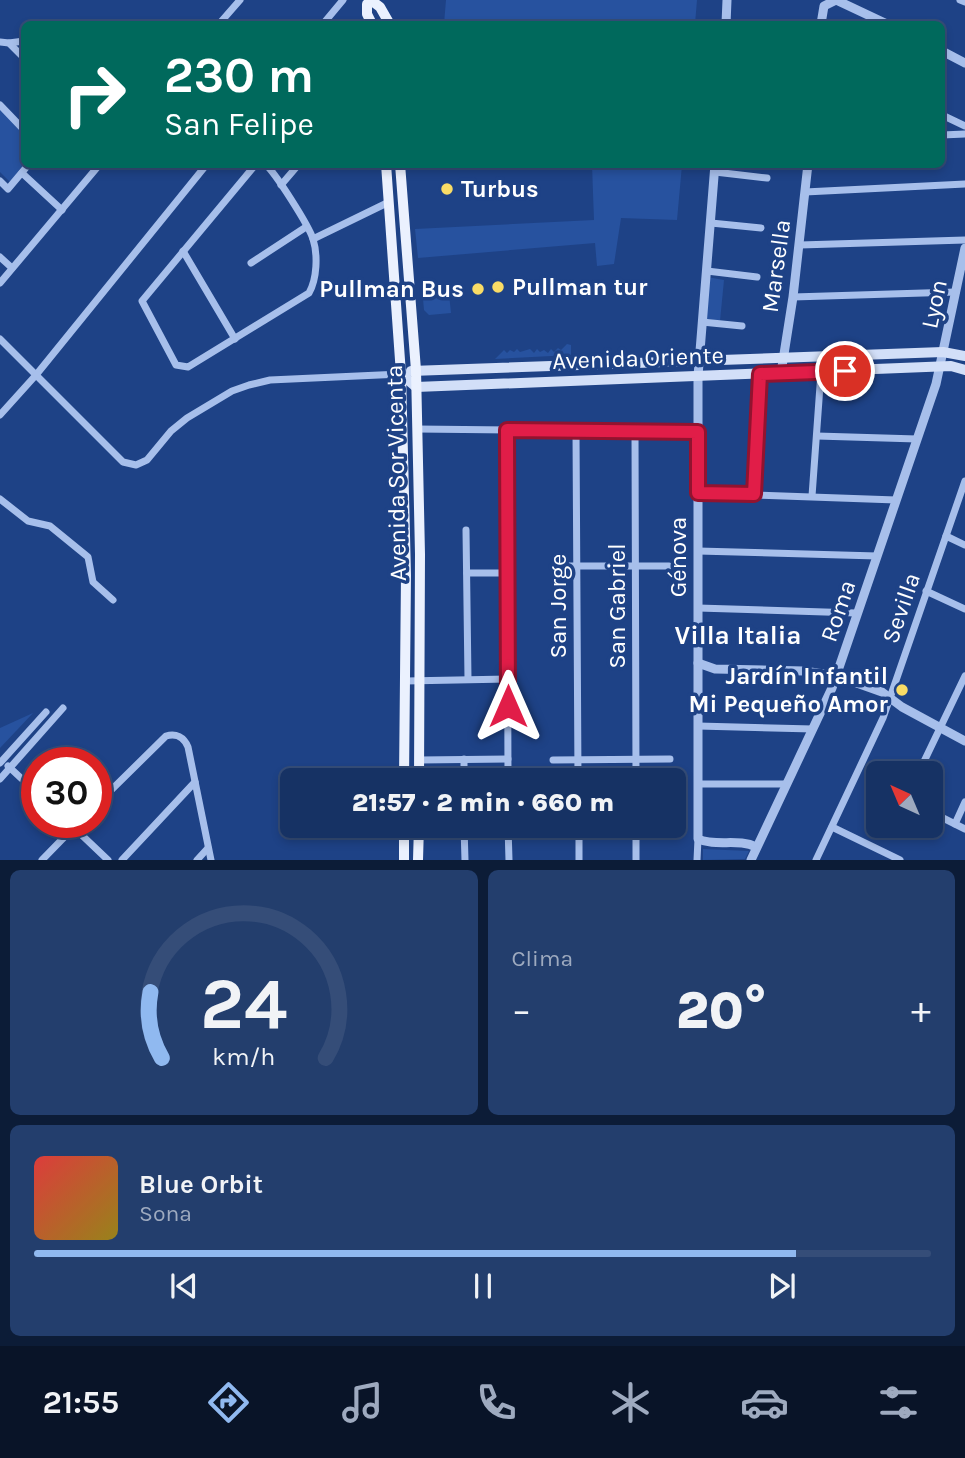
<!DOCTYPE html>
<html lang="es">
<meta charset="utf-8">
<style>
:root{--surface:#163264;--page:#233e6d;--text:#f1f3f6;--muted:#9eaabf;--line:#354d78;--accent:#90b9f0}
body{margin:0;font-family:Karla,sans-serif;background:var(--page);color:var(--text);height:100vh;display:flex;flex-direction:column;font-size:26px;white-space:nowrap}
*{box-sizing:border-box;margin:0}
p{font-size:23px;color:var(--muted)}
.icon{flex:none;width:38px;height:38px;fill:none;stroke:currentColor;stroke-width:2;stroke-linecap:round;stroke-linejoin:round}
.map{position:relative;height:860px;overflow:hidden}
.side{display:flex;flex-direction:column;gap:10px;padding:10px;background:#0c1c37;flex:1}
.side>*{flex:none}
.top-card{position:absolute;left:21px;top:21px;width:924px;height:147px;border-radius:10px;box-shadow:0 4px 10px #0003,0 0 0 2px var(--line);background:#00695c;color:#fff;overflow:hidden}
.needle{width:46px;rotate:316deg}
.buttons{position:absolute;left:866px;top:761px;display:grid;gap:14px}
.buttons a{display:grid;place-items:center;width:77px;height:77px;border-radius:10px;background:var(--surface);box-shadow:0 4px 10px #0003,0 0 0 2px var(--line);font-size:35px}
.speed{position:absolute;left:21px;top:747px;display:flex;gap:14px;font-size:35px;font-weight:700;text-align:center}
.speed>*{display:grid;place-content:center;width:91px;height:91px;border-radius:50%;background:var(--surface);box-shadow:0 4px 10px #0003,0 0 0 2px var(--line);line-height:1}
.speed .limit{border:10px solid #d22;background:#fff;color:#111}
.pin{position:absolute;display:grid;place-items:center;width:60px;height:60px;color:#fff;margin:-30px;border:4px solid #fff;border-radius:50%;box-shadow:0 2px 7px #0007}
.me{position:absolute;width:77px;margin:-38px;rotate:0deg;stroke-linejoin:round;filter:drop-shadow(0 0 5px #0008)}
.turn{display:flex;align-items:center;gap:24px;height:147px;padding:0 28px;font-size:32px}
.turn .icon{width:91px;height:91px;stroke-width:2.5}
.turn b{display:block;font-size:49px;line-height:60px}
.big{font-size:52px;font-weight:800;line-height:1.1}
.side .tile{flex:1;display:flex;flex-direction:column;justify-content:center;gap:10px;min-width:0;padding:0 24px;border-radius:10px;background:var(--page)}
.side .dial{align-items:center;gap:0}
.dial svg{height:182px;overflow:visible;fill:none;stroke:var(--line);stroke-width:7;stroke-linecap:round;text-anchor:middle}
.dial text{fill:var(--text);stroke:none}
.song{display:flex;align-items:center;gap:21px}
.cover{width:84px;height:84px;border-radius:10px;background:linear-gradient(135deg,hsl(0 70% 55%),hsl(50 70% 35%))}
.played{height:7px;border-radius:4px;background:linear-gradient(90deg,var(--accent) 85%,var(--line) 85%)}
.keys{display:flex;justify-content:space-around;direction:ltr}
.heat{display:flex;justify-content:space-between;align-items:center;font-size:38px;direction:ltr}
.side .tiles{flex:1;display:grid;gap:10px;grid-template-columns:1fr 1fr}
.tile:last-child{grid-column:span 2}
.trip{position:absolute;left:280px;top:768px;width:406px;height:70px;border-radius:10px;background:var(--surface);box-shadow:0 4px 10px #0003,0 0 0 2px var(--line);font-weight:800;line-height:70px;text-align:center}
.dock{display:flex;height:112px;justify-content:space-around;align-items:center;background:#091428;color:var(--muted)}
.dock .icon{width:49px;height:49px}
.dock .current{color:var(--accent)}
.dock b{font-size:32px;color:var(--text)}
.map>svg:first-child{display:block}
</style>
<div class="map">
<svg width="965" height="860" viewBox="0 0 965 860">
<rect width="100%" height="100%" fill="#1e4286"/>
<g fill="#27529f">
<path d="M 446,0 L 697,0 L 695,24 L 444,24 Z"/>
<path d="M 0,108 L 24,133 L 24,164 L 10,182 L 0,172 Z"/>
<path d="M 592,165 L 682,165 L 677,220 L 621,218 L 614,264 L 597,266 L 595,243 L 418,258 L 415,229 L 594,220 Z"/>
<path d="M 707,277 L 724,280 L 720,321 L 705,319 Z"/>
<path d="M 446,285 L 446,288 L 454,288 L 455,293 L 449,294 L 451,313 L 429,315 L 424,310 L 422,288 Z"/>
<path d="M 567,344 L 571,345 L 571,355 L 495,359 L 504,350 L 507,353 L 510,350 L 514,352 L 517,349 L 520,352 L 530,349 L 534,353 L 537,349 L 540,352 L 544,350 L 548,353 L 551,349 L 554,352 L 558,348 L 561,350 Z"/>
<path d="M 33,713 L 0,748 L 0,728 Z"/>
<path d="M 703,849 L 749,851 L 745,859 L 703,860 Z"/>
</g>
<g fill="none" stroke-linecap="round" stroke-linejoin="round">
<g stroke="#a7bfeb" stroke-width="7">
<path d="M 960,0 L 965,2"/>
<path d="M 726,22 L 747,24"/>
<path d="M 219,24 L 240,0"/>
<path d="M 323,24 L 343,0"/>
<path d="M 0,42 L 9,43 L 24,58"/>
<path d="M 9,43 L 24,41"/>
<path d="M 0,105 L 24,130"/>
<path d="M 942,115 L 965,126"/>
<path d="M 942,135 L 965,134"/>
<path d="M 256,164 L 142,301 L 176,365 L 188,367 L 309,293 C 317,279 318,255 313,239 C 309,226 275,172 265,164"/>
<path d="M 715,172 L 767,178"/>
<path d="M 22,173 L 62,210"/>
<path d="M 0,181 L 8,189 L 29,164"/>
<path d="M 281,185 L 299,164"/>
<path d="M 805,192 L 965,184"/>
<path d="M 711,223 L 761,228"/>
<path d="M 313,239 L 389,202"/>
<path d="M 800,245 L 965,240"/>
<path d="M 183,251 L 235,339"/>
<path d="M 0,257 L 12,268"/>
<path d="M 251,263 L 306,227"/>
<path d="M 707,271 L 757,277"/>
<path d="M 0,283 L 100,164"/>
<path d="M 793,297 L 956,292"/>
<path d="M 702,322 L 742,326"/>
<path d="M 0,339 L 123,462 L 136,465 L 147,460 L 171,431 L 187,418 L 232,391 L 249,385 L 270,380 L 401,374"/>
<path d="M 0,415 L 36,375 L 207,164"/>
<path d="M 417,429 L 698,432"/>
<path d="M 507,430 L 508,780"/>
<path d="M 576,431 L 578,780"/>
<path d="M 635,431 L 636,780"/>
<path d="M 817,436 L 917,439"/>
<path d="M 698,493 L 896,500"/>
<path d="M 754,494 L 760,374"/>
<path d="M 812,496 L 821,372"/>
<path d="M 0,499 L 28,521 L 50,526 L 88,557 L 93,582 L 113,600"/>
<path d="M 466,530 L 468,679"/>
<path d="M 946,536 L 965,545"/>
<path d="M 698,551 L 877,556"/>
<path d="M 556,566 L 669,566"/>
<path d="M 467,573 L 507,573"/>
<path d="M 926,591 L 965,609"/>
<path d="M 698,608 L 856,613"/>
<path d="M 405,681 L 508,679"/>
<path d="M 698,726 L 813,729"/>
<path d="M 464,759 L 464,780"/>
<path d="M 420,760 L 508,759"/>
<path d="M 553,760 L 670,759"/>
<path d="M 0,763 L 46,712"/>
<path d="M 8,766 L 37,793"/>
<path d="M 918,774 L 965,676"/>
<path d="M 0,779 L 63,708"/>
<path d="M 699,784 L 786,784"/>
<path d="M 96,805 L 166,736 C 176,733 184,737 188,747 L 211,860"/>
<path d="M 931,812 L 965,829"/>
<path d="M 68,822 L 108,860"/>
<path d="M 955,824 L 965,802"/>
<path d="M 464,826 L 465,860"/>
<path d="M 508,826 L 509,860"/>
<path d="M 579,826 L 579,860"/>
<path d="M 636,826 L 636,860"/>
<path d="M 832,827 L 900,860"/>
<path d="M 42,860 L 79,822"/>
<path d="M 122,860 L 195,782"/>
<path d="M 197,860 L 208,848"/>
<path d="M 697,860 L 698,839"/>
<path d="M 816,860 L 883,718 L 965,481"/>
</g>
<g stroke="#a7bfeb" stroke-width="9">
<path d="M 726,24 L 727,0"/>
<path d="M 821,24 L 824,6 L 836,0 L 887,24"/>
<path d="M 942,51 L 965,63"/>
<path d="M 715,164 L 698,376 L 698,839 C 716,847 739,838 756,847"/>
<path d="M 781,373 L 793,297 L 808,164"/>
<path d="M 698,663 L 715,669 L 804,671 L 837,676 L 882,692 L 902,707 L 965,741"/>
<path d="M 751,860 L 832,688 L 936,384 L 965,248"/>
</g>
<g stroke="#d2dff8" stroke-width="10">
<path d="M 411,371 L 943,352 L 965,356"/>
<path d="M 401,374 L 416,387 L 951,366 L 965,370"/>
</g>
<g stroke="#ebf1fe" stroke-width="10">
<path d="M 372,1 L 367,4 L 367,14 L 372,24"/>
<path d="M 372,1 L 380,7 L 388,21"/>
<path d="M 386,164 L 401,374 L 406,575 L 404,780"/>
<path d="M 400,164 L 416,370 L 420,554 L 419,780"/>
<path d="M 404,860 L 404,826"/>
<path d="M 418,860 L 419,826"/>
</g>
</g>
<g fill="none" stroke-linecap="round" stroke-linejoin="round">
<defs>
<path id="route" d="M 508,706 L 507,430 L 698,432 L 698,493 L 754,494 L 760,374 L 845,371"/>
</defs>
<use href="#route" stroke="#92132f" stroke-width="18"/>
<use href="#route" stroke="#e11d48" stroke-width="12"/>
</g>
<g fill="#f9dc66" stroke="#1e4286" stroke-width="2.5">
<circle cx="447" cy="189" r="7"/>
<circle cx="498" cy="287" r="7"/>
<circle cx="478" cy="289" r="7"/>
<circle cx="902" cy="690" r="7"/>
</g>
<g text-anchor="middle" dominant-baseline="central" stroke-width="7" stroke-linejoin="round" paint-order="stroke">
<g font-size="24" font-weight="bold" fill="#fff" stroke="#1e4286" text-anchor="start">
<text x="461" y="189">Turbus</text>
<text x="512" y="287">Pullman tur</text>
<text x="464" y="289" text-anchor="end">Pullman Bus</text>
<text x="888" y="676" text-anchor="end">Jardín Infantil<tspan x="888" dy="28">Mi Pequeño Amor</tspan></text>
</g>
<g font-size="24" fill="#fff" stroke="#1e4286">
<text transform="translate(776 266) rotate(-82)">Marsella</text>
<text transform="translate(934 304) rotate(-78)">Lyon</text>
<text transform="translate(638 358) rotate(-2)">Avenida Oriente</text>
<text transform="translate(396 473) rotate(-91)">Avenida Sor Vicenta</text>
<text transform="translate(678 557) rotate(-90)">Génova</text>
<text transform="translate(558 606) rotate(-90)">San Jorge</text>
<text transform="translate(617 606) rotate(-90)">San Gabriel</text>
<text transform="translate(901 608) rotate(-71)">Sevilla</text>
<text transform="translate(838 611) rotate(-71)">Roma</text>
</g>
<g font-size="26" font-weight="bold" fill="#fff" stroke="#1e4286">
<text x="738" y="635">Villa Italia</text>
</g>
</g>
</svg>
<div class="buttons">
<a><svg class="needle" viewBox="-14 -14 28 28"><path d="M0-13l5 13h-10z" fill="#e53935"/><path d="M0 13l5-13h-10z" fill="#9eaabf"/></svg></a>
</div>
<div class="speed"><div class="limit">30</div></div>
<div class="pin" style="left:845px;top:371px;background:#d93025"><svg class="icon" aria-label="arrive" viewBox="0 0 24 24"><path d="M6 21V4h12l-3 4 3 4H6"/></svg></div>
<svg class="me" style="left:508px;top:706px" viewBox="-20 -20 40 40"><path d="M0-17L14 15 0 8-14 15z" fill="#e11d48" stroke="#fff" stroke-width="4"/></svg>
<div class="trip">21:57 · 2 min · 660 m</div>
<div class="top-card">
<div class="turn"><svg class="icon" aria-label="right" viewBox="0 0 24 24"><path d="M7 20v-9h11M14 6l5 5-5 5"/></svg><div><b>230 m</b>San Felipe</div></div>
</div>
</div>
<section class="side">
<div class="tiles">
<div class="tile dial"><svg viewBox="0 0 100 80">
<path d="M14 69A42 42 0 1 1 86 69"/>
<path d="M14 69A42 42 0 0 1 9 40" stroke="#90b9f0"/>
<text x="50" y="56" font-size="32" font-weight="700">24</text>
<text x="50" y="72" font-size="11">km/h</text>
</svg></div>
<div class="tile"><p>Clima</p>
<div class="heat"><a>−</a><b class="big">20°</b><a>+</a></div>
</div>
<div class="tile">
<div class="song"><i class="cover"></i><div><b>Blue Orbit</b><p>Sona</p></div></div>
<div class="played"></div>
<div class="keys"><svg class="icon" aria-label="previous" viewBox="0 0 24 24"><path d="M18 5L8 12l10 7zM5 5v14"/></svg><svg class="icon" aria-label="pause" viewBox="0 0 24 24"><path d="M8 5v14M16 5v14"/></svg><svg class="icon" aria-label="next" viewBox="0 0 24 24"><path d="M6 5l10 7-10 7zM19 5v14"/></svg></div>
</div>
</div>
</section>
<nav class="dock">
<b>21:55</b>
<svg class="icon current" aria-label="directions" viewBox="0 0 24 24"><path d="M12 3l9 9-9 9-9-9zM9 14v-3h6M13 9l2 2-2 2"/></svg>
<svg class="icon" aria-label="music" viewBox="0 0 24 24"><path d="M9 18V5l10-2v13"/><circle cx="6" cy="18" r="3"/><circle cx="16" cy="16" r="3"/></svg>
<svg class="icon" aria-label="phone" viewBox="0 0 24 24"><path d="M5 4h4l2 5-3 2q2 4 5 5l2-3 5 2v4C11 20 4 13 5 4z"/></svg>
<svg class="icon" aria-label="climate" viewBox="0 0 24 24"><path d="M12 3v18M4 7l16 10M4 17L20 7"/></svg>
<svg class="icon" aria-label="car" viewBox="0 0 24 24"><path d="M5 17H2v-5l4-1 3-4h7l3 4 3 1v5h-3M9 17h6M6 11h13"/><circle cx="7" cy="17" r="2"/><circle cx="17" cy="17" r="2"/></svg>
<svg class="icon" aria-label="filters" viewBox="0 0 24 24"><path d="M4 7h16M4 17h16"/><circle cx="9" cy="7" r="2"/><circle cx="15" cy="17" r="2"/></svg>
</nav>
